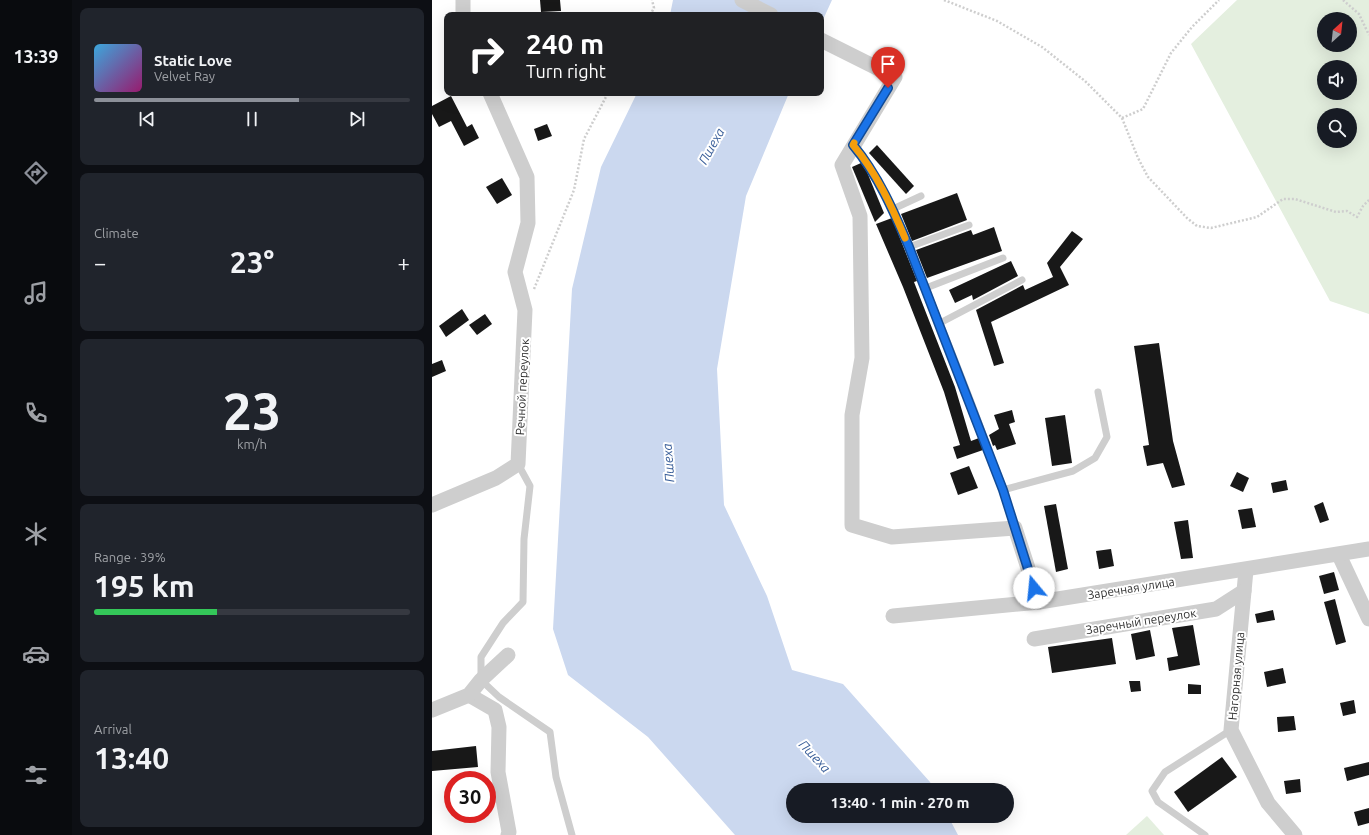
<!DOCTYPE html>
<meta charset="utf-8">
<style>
:root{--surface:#171b24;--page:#20242c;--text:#f1f3f6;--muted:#9ea1a6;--line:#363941;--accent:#8c9099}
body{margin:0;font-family:Ubuntu,sans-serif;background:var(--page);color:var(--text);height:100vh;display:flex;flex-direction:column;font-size:15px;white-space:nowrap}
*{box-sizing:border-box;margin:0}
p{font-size:13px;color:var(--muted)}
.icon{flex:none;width:22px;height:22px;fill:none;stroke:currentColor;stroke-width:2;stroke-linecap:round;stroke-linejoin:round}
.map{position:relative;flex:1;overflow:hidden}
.details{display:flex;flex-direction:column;gap:8px;padding:8px;background:#0d0f14;width:360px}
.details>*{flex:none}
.hud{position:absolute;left:12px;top:12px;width:380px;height:84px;border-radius:8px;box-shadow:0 4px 16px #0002;background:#202124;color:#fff;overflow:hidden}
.needle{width:26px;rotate:27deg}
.tools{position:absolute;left:885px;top:12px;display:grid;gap:8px}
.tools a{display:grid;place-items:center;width:40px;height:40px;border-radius:50%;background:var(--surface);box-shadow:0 4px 16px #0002;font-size:20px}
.speed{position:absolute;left:12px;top:771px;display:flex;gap:8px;font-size:20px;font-weight:700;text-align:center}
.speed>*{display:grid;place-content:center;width:52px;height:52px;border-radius:50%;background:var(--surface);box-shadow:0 4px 16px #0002;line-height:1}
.speed .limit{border:6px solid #d22;background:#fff;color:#111}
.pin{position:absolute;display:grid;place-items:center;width:34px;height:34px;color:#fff;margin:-41px -17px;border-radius:50% 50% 50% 0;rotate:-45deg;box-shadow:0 0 4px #0007}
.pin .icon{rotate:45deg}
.me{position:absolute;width:44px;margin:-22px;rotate:343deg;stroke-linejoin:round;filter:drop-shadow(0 0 3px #0008)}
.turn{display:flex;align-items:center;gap:14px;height:84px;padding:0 16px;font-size:18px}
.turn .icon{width:52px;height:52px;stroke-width:2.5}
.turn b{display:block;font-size:28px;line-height:34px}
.big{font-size:30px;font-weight:700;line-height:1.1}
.details .tile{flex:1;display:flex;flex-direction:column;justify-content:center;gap:6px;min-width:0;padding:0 14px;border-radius:8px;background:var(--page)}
.details .dial{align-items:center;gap:0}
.dial b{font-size:52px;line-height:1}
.song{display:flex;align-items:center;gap:12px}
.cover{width:48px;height:48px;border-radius:6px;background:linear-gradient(135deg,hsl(200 70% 55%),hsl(320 70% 35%))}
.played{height:4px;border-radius:2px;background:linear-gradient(90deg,var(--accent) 65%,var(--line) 65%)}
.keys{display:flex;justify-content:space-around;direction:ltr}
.heat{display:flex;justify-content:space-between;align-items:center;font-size:22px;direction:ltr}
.charge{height:6px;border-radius:3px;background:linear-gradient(90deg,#34c759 39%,var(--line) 0)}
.trip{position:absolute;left:354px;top:783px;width:228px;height:40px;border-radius:20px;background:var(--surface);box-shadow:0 4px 16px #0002;font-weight:700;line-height:40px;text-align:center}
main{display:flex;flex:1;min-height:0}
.tabs{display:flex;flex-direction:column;width:72px;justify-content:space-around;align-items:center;background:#090b0e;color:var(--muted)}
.tabs .icon{width:28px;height:28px}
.tabs .current{color:var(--accent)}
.tabs b{font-size:18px;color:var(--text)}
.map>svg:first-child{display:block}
</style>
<main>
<nav class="tabs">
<b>13:39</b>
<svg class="icon current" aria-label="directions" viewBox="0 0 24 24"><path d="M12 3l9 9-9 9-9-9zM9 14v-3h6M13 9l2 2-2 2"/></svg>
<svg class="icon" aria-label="music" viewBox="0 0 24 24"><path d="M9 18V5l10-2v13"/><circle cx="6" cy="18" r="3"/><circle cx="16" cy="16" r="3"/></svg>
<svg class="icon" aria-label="phone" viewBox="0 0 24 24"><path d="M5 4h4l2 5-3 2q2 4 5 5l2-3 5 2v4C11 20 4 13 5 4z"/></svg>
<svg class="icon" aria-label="climate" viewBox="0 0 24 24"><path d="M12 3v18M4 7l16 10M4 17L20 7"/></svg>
<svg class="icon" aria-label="car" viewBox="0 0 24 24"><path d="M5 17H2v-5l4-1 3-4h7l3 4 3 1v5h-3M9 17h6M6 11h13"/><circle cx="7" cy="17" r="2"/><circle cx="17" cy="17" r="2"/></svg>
<svg class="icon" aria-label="filters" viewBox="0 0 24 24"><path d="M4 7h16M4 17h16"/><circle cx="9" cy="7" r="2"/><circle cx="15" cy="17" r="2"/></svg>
</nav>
<section class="details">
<div class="tile">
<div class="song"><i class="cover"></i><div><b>Static Love</b><p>Velvet Ray</p></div></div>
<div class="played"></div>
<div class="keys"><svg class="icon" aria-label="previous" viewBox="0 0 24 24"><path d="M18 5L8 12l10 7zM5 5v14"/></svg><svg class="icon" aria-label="pause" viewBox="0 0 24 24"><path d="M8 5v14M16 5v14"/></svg><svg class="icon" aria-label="next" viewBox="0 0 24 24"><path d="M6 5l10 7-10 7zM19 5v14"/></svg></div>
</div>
<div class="tile"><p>Climate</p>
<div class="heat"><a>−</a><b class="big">23°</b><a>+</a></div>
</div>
<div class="tile dial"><b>23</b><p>km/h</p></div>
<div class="tile"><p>Range · 39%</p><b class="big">195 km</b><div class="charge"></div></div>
<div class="tile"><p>Arrival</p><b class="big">13:40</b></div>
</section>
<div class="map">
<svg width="937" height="835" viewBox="0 0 937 835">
<rect width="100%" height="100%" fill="#fff"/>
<g fill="#e4efdf" fill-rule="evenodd">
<path d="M 805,0 L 937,0 L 937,314 L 898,301 L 759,44 ZM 892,19 L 918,19 L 918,45 L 892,45 ZM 892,67 L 918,67 L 918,93 L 892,93 ZM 892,115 L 918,115 L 918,141 L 892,141 Z"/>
<path d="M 715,816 L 732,835 L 694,835 Z"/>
</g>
<g fill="#cbd8ef">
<path d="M 241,0 L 400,0 L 389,24 L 389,15 L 238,15 Z"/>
<path d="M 205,93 L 357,93 L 314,196 L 285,369 L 292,505 L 335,596 L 360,670 L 411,684 L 498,782 L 502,790 L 361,790 L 361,816 L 516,816 L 526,835 L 303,835 L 216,737 L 136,675 L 121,629 L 140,289 L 169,167 Z"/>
</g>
<g fill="#181818">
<path d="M 108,0 L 128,0 L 129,11 L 109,12 Z"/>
<path d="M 19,96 L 35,127 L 40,124 L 47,138 L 32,146 L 19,121 L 7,127 L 0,114 L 0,106 Z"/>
<path d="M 115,124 L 120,136 L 106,141 L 102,129 Z"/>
<path d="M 445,145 L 482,186 L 474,194 L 437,153 Z"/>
<path d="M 429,163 L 435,172 L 452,213 L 443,222 L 420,167 Z"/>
<path d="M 70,178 L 80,195 L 65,204 L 54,187 Z"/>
<path d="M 525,193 L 535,220 L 480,241 L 469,214 Z"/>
<path d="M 460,218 L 485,281 L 482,282 L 523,387 L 539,441 L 547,438 L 551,450 L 525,459 L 521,447 L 528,445 L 512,392 L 471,287 L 444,224 Z"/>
<path d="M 562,227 L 570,251 L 495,278 L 484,250 L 539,230 L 541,235 Z"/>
<path d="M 640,231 L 651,239 L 628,267 L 637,285 L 559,322 L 572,363 L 562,366 L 544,310 L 591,285 L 593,290 L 621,277 L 615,263 Z"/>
<path d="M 579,261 L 586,276 L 541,300 L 540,295 L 523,303 L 517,290 Z"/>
<path d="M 30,309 L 37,320 L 14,337 L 7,326 Z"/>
<path d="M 53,314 L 60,324 L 45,335 L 37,325 Z"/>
<path d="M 727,343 L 741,441 L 753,485 L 740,488 L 731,463 L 715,466 L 711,446 L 717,445 L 702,346 Z"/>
<path d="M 10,360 L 14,371 L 0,377 L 0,364 Z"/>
<path d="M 580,410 L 583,422 L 577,424 L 584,444 L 565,450 L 563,445 L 561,446 L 557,435 L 567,429 L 562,415 Z"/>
<path d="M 633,415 L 640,463 L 620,466 L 613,418 Z"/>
<path d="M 537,466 L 546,488 L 526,495 L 518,473 Z"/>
<path d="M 805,472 L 817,478 L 811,492 L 798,486 Z"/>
<path d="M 854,480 L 856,490 L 841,493 L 839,483 Z"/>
<path d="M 891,502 L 897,520 L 888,523 L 882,506 Z"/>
<path d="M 624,504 L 636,569 L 624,572 L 612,506 Z"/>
<path d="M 820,508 L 824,527 L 810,529 L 806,510 Z"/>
<path d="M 756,520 L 761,558 L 749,559 L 742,522 Z"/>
<path d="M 679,549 L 682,566 L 667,569 L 664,551 Z"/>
<path d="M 902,572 L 907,590 L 892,594 L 887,576 Z"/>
<path d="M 903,599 L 914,642 L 904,645 L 892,602 Z"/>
<path d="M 841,610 L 843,620 L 825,623 L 823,614 Z"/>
<path d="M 761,625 L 768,665 L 737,671 L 735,658 L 746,656 L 740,628 Z"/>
<path d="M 718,630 L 723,656 L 704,660 L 699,634 Z"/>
<path d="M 680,638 L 684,664 L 620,673 L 616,647 Z"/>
<path d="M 851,668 L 854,683 L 835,687 L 832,672 Z"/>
<path d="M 697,681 L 708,681 L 709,691 L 699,692 Z"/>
<path d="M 756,684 L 769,685 L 769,694 L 756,694 Z"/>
<path d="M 922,700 L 924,713 L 911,716 L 908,703 Z"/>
<path d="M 862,716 L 864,730 L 846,732 L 845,717 Z"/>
<path d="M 44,746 L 46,767 L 0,771 L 0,751 Z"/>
<path d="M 790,757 L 805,777 L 756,812 L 742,792 Z"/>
<path d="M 937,762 L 937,775 L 915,781 L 912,768 Z"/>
<path d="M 868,779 L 869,792 L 854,794 L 852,781 Z"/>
<path d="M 937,808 L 937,823 L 926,826 L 922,812 Z"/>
</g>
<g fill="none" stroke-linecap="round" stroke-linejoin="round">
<g stroke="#cecece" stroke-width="2.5" stroke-dasharray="2 2" stroke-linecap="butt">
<path d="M 512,0 L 565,21 L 610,47 L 653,81 L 690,118 L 706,158 L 716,177 L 755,218 L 765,226 L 779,228 L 825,217 L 851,199 L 863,199 L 904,212 L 915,211 L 925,217 L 931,206 L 937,200"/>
<path d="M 911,0 L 927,14 L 937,35"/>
<path d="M 218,15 L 222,8 L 220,0"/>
<path d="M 690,118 L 711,109 L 739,53 L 760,27 L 787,0"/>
<path d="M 102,289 L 142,190 L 152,139 L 176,93"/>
</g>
<g stroke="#cecece" stroke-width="7">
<path d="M 421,146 C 457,186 474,240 494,289 C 526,367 558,447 583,528"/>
<path d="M 461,209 L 489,196"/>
<path d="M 477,247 L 537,225"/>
<path d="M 494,288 L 571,258"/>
<path d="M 508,323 L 590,280"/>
<path d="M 86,464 L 98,486 L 92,539 L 91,602 L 71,623 L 49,657 L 49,680 L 67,697 L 118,732 L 124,777 L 140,835"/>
<path d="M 571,490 L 641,471 L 663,458 L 675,437 L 666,392"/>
<path d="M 773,835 L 726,802 L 720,791 L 733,772 L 799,730"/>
</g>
<g stroke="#cecece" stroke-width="15">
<path d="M 31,0 L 31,15"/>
<path d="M 310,0 L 339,15"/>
<path d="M 389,40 L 463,77 L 410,165 L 428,216 L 430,358 L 420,415 L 420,525 L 460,537 L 583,528 L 607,602"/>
<path d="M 0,505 L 64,478 L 86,464 L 93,310 L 83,272 L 96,223 L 95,177 L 58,93"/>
<path d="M 907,555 L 937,619"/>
<path d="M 814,570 L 799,730 L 836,803 L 863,835"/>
<path d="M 461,616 L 607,602 L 937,549"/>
<path d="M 602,639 L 784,609 L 812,591"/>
<path d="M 37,695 L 63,710 L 67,727 L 66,772 L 77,832 L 76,835"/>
<path d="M 0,710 L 37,695 L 49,680 L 76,655"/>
</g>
</g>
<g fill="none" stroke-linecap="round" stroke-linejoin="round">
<defs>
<path id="route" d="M 456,88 L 421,145 C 446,175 462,212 477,247 L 571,490 L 602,588"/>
</defs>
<use href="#route" stroke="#114b97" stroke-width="10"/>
<use href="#route" stroke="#1a73e8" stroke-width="7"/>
<path stroke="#f59e0b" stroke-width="7" d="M 422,143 L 421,145 C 444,172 459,205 473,238"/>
</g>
<g text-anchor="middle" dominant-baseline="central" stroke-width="4" stroke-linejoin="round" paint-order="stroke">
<g font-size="12" fill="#313131" stroke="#fff">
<text transform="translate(90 387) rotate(-87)">Речной переулок</text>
<text transform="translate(699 588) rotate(-9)">Заречная улица</text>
<text transform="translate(709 621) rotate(-9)">Заречный переулок</text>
<text transform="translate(804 676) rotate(-85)">Нагорная улица</text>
</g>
<g font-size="13" font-style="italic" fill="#395e99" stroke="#fff">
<text transform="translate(279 146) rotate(-61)">Пшеха</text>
<text transform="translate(236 463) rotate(-94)">Пшеха</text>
<text transform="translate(383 756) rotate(47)">Пшеха</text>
</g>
</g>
</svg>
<div class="tools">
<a><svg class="needle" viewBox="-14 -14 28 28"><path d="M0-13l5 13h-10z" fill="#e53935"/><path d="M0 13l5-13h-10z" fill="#9ea1a6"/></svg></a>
<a><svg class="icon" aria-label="sound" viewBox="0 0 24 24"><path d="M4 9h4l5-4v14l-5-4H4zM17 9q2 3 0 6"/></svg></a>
<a><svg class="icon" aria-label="search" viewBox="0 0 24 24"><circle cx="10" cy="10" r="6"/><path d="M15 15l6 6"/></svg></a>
</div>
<div class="speed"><div class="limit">30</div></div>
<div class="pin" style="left:456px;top:88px;background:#d93025"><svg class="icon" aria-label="arrive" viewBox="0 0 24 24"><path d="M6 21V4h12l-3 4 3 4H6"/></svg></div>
<svg class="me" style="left:602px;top:588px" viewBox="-20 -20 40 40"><circle r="19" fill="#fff"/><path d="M0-13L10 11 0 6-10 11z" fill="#1a73e8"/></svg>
<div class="trip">13:40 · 1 min · 270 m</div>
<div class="hud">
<div class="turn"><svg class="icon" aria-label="right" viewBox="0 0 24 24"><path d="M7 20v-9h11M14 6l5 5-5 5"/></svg><div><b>240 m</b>Turn right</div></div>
</div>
</div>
</main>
